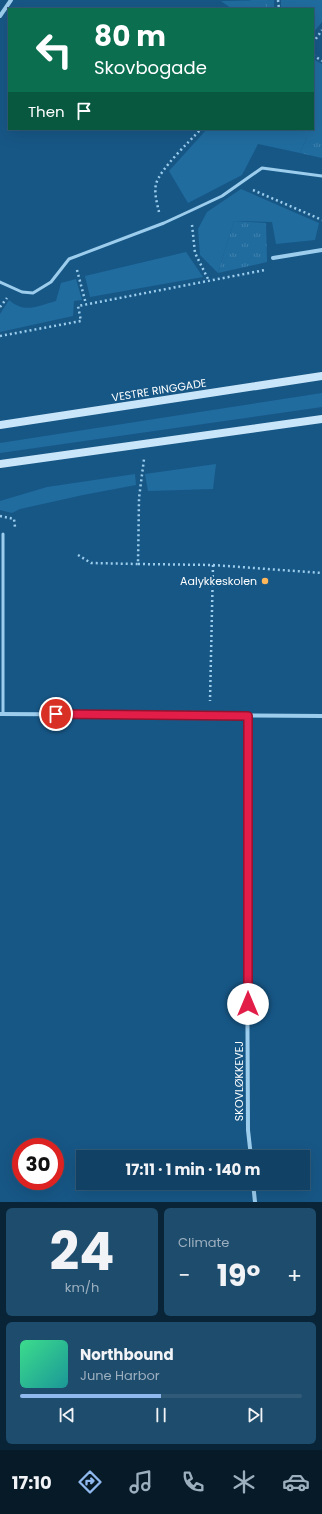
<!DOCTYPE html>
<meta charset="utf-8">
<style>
:root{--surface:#114164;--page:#1e4c6d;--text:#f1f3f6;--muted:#9cafbf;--line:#305a78;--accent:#90b9f0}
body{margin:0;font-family:Poppins,sans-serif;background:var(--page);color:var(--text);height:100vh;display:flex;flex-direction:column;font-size:15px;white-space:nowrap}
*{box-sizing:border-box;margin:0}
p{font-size:13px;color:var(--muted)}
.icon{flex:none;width:22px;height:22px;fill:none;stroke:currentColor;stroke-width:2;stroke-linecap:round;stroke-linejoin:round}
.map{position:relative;height:1202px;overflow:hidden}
.drawer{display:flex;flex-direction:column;gap:6px;padding:6px;background:#092437;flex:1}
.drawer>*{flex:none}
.hud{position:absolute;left:8px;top:8px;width:306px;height:122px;border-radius:0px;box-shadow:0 4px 16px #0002,0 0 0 1px var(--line);background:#0b6e4f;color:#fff;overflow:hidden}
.speed{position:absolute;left:12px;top:1138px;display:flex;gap:8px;font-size:20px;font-weight:700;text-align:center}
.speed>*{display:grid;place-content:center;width:52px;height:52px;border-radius:50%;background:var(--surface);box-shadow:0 4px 16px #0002,0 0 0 1px var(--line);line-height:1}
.speed .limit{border:6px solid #d22;background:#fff;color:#111}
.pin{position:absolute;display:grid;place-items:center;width:34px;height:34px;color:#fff;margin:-17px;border:2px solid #fff;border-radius:50%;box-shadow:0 1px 4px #0007}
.me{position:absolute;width:44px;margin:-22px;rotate:0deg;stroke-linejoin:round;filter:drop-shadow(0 0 3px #0008)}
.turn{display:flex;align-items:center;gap:14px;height:84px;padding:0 20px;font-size:18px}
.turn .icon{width:52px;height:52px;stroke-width:2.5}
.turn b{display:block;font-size:28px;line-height:34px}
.then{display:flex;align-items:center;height:38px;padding:0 20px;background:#0003;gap:8px;font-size:15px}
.big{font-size:30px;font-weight:700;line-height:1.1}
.drawer .tile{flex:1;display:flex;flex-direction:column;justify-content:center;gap:6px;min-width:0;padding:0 14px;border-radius:6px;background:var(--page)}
.drawer .dial{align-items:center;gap:0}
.dial b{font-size:52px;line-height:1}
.song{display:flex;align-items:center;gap:12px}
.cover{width:48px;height:48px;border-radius:6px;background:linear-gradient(135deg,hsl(150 70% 55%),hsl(180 70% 35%))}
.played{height:4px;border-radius:2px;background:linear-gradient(90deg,var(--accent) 50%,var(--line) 50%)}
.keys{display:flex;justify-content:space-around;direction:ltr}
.heat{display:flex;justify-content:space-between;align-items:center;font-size:22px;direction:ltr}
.drawer .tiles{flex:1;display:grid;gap:6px;grid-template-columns:1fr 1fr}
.tile:last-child{grid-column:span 2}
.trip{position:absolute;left:76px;top:1150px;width:234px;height:40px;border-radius:0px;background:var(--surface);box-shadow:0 4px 16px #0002,0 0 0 1px var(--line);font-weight:700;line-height:40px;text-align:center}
.tabs{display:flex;height:64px;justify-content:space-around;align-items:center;background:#071a28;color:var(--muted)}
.tabs .icon{width:28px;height:28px}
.tabs .selected{color:var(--accent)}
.tabs b{font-size:18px;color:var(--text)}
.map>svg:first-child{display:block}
</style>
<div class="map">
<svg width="322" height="1202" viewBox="0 0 322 1202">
<defs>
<pattern id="park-tufts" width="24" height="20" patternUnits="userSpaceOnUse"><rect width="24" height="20" fill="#206c9f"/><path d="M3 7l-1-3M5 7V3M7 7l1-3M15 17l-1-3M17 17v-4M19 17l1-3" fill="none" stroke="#4182ad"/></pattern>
</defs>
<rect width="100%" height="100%" fill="#175786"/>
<g fill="#206c9f">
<path d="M 274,0 L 274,9 L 232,9 L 221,1 Z"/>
<path d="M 281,0 L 322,0 L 322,22 L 313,33 L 313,9 L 281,9 Z"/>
<path d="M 313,59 L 322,64 L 322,129 L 313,129 Z"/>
<path d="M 207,129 L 311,129 L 300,153 L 258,144 L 242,175 L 188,203 L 169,171 Z"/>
<path d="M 241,189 L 319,223 L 315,240 L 276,244 L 272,222 L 234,221 L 218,273 L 200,255 L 198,229 L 207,212 Z"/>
<path d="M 186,252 L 203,277 L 90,297 L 85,276 Z"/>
<path d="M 76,279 L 82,300 L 74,301 L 73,316 L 0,332 L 0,314 L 9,300 C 25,314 37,306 56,301 L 61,283 Z"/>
<path d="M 322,393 L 322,407 L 0,453 L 0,443 Z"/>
<path d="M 216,464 L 213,489 L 148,491 L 145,474 Z"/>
<path d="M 135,474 L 136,485 L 83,495 L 20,509 L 12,513 L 0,510 L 0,501 L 47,487 Z"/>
</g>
<g fill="url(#park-tufts)">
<path d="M 251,0 L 268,0 L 267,9 L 251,9 Z"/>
<path d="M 311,129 L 322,129 L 322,158 L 300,153 Z"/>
<path d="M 234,221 L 266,223 L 267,262 L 218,273 Z"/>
</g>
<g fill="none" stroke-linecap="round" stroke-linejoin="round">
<g stroke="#9ccded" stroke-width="2.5" stroke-dasharray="2 3" stroke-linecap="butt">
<path d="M 278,0 L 279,9"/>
<path d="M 313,43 L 322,30"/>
<path d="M 313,55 L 322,61"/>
<path d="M 253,190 L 322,220"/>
<path d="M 159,212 C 157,203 154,193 156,184 C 160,169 190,141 201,129"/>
<path d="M 192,225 L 195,253 L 209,281"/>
<path d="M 77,270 L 86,304"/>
<path d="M 0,307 L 7,298"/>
<path d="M 0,336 L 81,321 L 78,306 L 265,270"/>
<path d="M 0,516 L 14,519 L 15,527"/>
<path d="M 78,555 L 91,563 L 138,564 L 139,498 L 144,459"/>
<path d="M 138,564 L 213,565 L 210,701"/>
<path d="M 213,565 L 322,573"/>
</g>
<g stroke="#9ccded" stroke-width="3">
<path d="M 0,282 L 22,292 L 33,293 L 51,282 L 69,259 L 164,223 L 190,211 L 222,196 L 262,168 L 322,176"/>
<path d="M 3,714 L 3,534"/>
</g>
<g stroke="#9ccded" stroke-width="4">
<path d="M 0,16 L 11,0"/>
<path d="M 273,258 L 322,250"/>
<path d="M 0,714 L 322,716"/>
<path d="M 248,716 L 246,735 L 248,1130 L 251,1157"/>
<path d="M 253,1183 L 255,1202"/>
</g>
<g stroke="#c9e5f9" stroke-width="8">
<path d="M 0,425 L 322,376"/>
<path d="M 0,464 L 322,419"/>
</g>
</g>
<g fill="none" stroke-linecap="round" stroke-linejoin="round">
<defs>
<path id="route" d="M 56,714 L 248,716 L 248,1004"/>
</defs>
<use href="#route" stroke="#92132f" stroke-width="10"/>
<use href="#route" stroke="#e11d48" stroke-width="7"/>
</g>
<circle fill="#ffb759" stroke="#175786" stroke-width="1.5" cx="265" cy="581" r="4"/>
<g text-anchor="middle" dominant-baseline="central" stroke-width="4" stroke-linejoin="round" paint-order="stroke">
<g font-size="11" fill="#fff" stroke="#175786">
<text transform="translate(159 390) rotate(-9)">VESTRE RINGGADE</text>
<text transform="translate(239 1081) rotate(-90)">SKOVLØKKEVEJ</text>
</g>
<g font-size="11" fill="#fff" stroke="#175786" text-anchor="end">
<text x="257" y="581">Aalykkeskolen</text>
</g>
</g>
</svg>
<div class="speed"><div class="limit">30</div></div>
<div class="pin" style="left:56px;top:714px;background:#d93025"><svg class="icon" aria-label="arrive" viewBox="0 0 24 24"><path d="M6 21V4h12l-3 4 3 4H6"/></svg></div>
<svg class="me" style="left:248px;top:1004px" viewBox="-20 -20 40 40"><circle r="19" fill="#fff"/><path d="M0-13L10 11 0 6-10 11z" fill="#e11d48"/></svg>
<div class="trip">17:11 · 1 min · 140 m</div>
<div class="hud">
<div class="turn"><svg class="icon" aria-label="left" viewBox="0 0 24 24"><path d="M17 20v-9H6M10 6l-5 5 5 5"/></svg><div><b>80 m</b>Skovbogade</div></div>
<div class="then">Then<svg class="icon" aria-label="arrive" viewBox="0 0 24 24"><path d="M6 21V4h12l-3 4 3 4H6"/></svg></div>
</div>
</div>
<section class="drawer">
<div class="tiles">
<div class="tile dial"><b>24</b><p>km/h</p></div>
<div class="tile"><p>Climate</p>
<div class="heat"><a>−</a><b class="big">19°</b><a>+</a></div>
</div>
<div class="tile">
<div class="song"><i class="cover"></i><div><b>Northbound</b><p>June Harbor</p></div></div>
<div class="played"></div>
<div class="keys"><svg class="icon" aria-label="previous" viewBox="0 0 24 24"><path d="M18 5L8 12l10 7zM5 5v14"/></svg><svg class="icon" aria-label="pause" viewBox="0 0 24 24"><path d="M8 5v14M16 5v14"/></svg><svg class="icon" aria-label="next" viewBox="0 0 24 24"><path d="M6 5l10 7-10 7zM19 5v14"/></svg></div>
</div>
</div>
</section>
<nav class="tabs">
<b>17:10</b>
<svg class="icon selected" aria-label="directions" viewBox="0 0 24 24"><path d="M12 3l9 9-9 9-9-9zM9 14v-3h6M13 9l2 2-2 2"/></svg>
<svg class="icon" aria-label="music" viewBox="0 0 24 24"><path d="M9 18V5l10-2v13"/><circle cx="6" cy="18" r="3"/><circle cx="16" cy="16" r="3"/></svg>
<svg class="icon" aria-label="phone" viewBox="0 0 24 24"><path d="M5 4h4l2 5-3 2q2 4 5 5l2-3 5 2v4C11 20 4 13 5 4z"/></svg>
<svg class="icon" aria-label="climate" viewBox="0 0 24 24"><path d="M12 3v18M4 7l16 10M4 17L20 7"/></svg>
<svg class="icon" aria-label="car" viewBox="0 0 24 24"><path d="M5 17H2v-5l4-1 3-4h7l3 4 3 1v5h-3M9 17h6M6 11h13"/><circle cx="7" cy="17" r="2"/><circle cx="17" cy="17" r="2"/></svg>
</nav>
